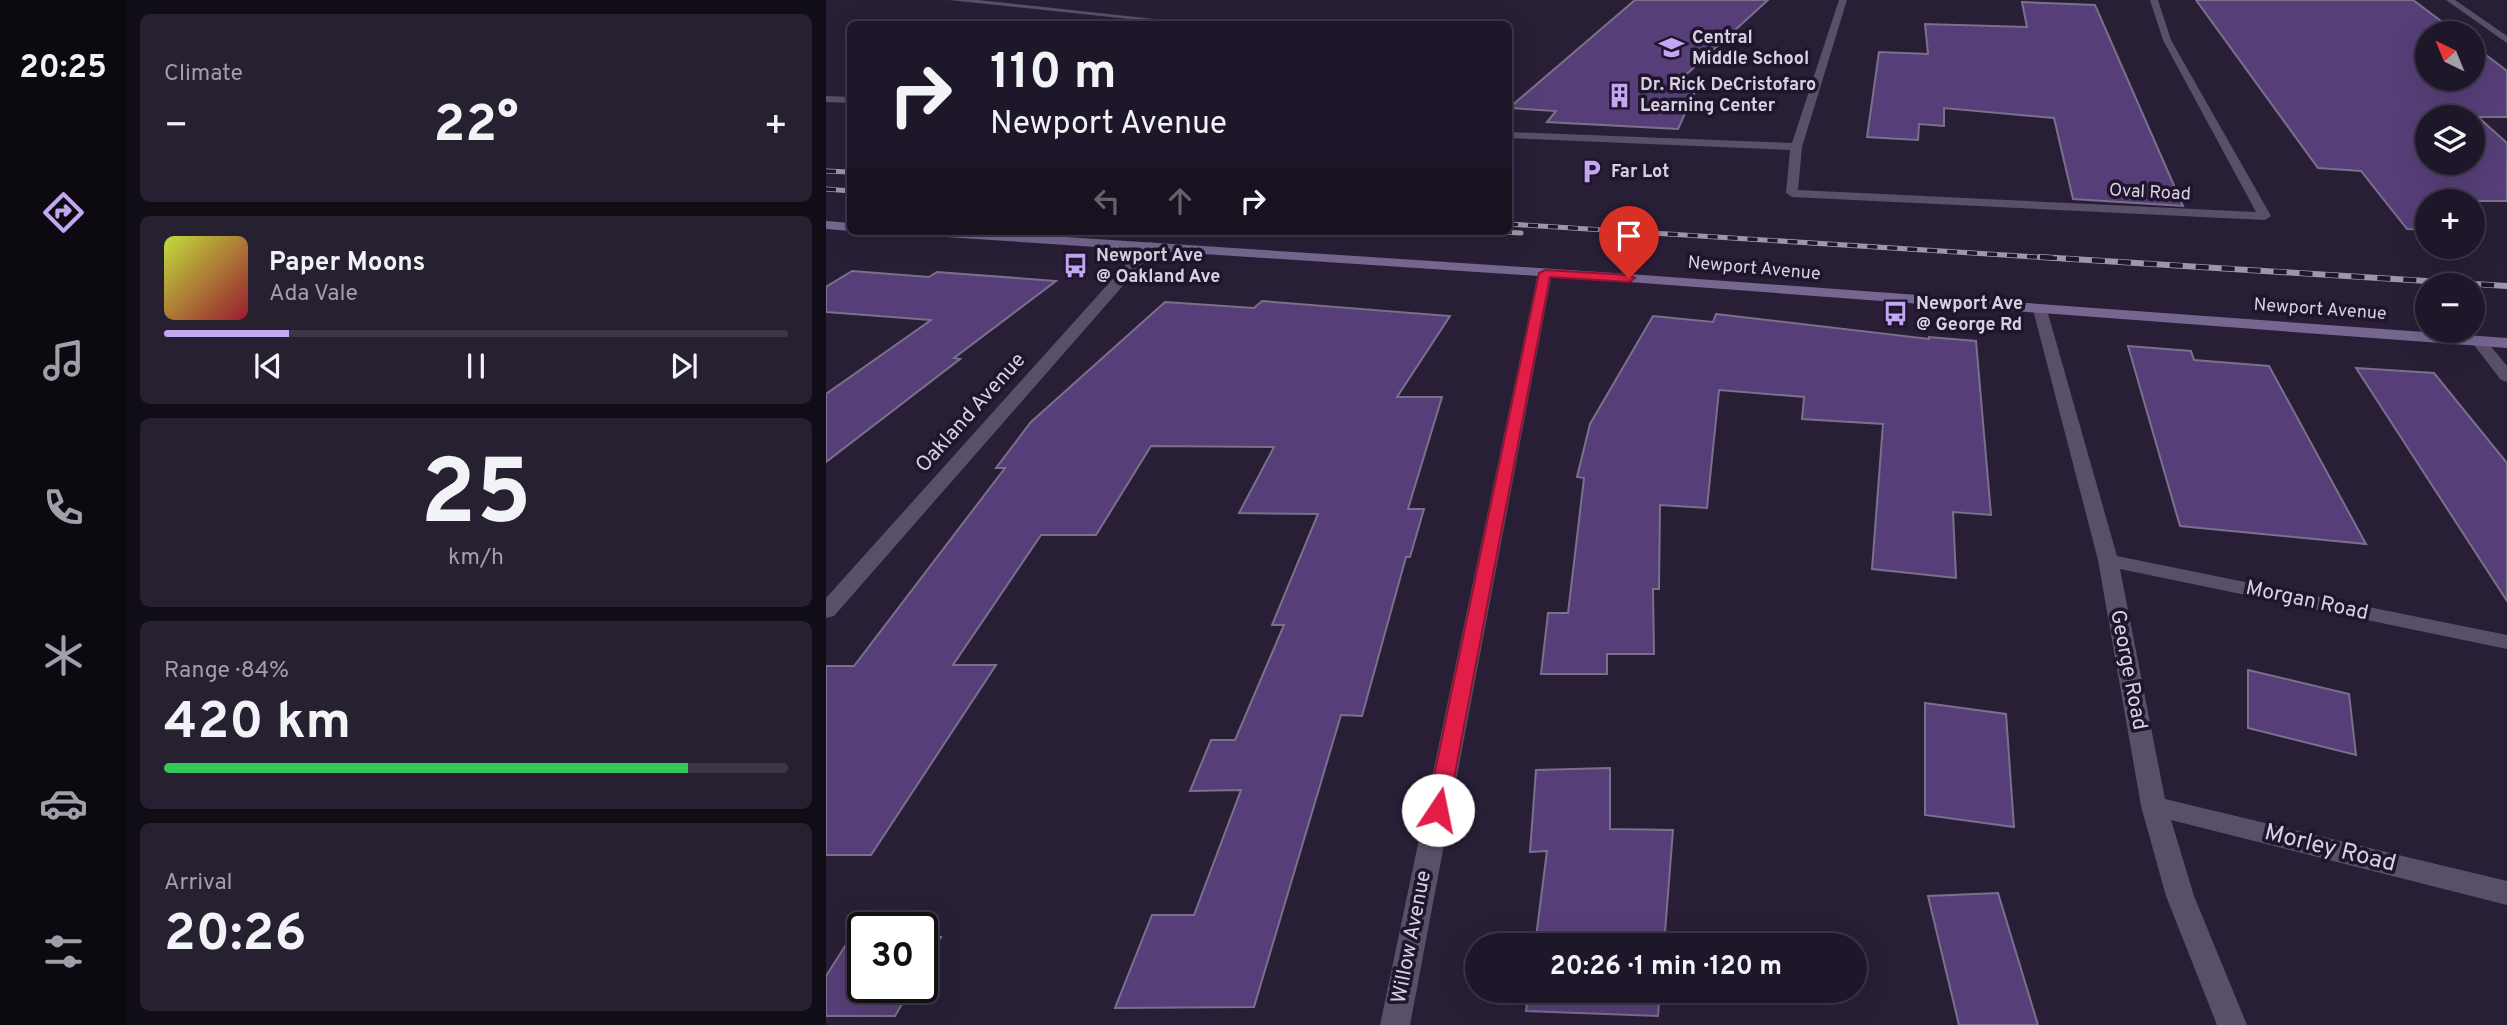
<!DOCTYPE html>
<meta charset="utf-8">
<style>
:root{--surface:#1e1729;--page:#262031;--text:#f1f3f6;--muted:#a19fa8;--line:#3c3646;--accent:#c3a7f2}
body{margin:0;font-family:Overpass,sans-serif;background:var(--page);color:var(--text);height:100vh;display:flex;flex-direction:column;font-size:26px;white-space:nowrap}
*{box-sizing:border-box;margin:0}
p{font-size:23px;color:var(--muted)}
.icon{flex:none;width:38px;height:38px;fill:none;stroke:currentColor;stroke-width:2;stroke-linecap:round;stroke-linejoin:round}
.map{position:relative;flex:1;overflow:hidden}
.sheet{display:flex;flex-direction:column;gap:14px;padding:14px;background:#100d17;width:700px}
.sheet>*{flex:none}
.top-card{position:absolute;left:21px;top:21px;width:665px;height:214px;border-radius:10px;box-shadow:0 7px 28px #0002,0 0 0 2px var(--line);background:#1e1729;color:var(--text);overflow:hidden}
.needle{width:46px;rotate:317deg}
.controls{position:absolute;left:1589px;top:21px;display:grid;gap:14px}
.controls a{display:grid;place-items:center;width:70px;height:70px;border-radius:50%;background:var(--surface);box-shadow:0 7px 28px #0002,0 0 0 2px var(--line);font-size:35px}
.speed{position:absolute;left:21px;top:912px;display:flex;gap:14px;font-size:35px;font-weight:700;text-align:center}
.speed>*{display:grid;place-content:center;width:91px;height:91px;border-radius:50%;background:var(--surface);box-shadow:0 7px 28px #0002,0 0 0 2px var(--line);line-height:1}
.speed .limit{border:4px solid #111;border-radius:10px;background:#fff;color:#111}
.pin{position:absolute;display:grid;place-items:center;width:60px;height:60px;color:#fff;margin:-72px -30px;border-radius:50% 50% 50% 0;rotate:-45deg;box-shadow:0 0 7px #0007}
.pin .icon{rotate:45deg}
.me{position:absolute;width:77px;margin:-38px;rotate:11deg;stroke-linejoin:round;filter:drop-shadow(0 0 5px #0008)}
.turn{display:flex;align-items:center;gap:24px;height:147px;padding:0 28px;font-size:32px}
.turn .icon{width:91px;height:91px;stroke-width:2.5}
.turn b{display:block;font-size:49px;line-height:60px}
.lanes{display:flex;align-items:center;height:66px;padding:0 28px;background:#0003;justify-content:center;gap:35px;direction:ltr}
.lanes .off{opacity:.35}
.big{font-size:52px;font-weight:700;line-height:1.1}
.sheet .tile{flex:1;display:flex;flex-direction:column;justify-content:center;gap:10px;min-width:0;padding:0 24px;border-radius:10px;background:var(--page)}
.sheet .dial{align-items:center;gap:0}
.dial b{font-size:91px;line-height:1}
.song{display:flex;align-items:center;gap:21px}
.cover{width:84px;height:84px;border-radius:10px;background:linear-gradient(135deg,hsl(70 70% 55%),hsl(350 70% 35%))}
.played{height:7px;border-radius:4px;background:linear-gradient(90deg,var(--accent) 20%,var(--line) 20%)}
.keys{display:flex;justify-content:space-around;direction:ltr}
.heat{display:flex;justify-content:space-between;align-items:center;font-size:38px;direction:ltr}
.charge{height:10px;border-radius:5px;background:linear-gradient(90deg,#34c759 84%,var(--line) 0)}
.trip{position:absolute;left:639px;top:933px;width:402px;height:70px;border-radius:35px;background:var(--surface);box-shadow:0 7px 28px #0002,0 0 0 2px var(--line);font-weight:700;line-height:70px;text-align:center}
main{display:flex;flex:1;min-height:0}
.tabs{display:flex;flex-direction:column;width:126px;justify-content:space-around;align-items:center;background:#0c0910;color:var(--muted)}
.tabs .icon{width:49px;height:49px}
.tabs .selected{color:var(--accent)}
.tabs b{font-size:32px;color:var(--text)}
.map>svg:first-child{display:block}
</style>
<main>
<nav class="tabs">
<b>20:25</b>
<svg class="icon selected" aria-label="directions" viewBox="0 0 24 24"><path d="M12 3l9 9-9 9-9-9zM9 14v-3h6M13 9l2 2-2 2"/></svg>
<svg class="icon" aria-label="music" viewBox="0 0 24 24"><path d="M9 18V5l10-2v13"/><circle cx="6" cy="18" r="3"/><circle cx="16" cy="16" r="3"/></svg>
<svg class="icon" aria-label="phone" viewBox="0 0 24 24"><path d="M5 4h4l2 5-3 2q2 4 5 5l2-3 5 2v4C11 20 4 13 5 4z"/></svg>
<svg class="icon" aria-label="climate" viewBox="0 0 24 24"><path d="M12 3v18M4 7l16 10M4 17L20 7"/></svg>
<svg class="icon" aria-label="car" viewBox="0 0 24 24"><path d="M5 17H2v-5l4-1 3-4h7l3 4 3 1v5h-3M9 17h6M6 11h13"/><circle cx="7" cy="17" r="2"/><circle cx="17" cy="17" r="2"/></svg>
<svg class="icon" aria-label="filters" viewBox="0 0 24 24"><path d="M4 7h16M4 17h16"/><circle cx="9" cy="7" r="2"/><circle cx="15" cy="17" r="2"/></svg>
</nav>
<section class="sheet">
<div class="tile"><p>Climate</p>
<div class="heat"><a>−</a><b class="big">22°</b><a>+</a></div>
</div>
<div class="tile">
<div class="song"><i class="cover"></i><div><b>Paper Moons</b><p>Ada Vale</p></div></div>
<div class="played"></div>
<div class="keys"><svg class="icon" aria-label="previous" viewBox="0 0 24 24"><path d="M18 5L8 12l10 7zM5 5v14"/></svg><svg class="icon" aria-label="pause" viewBox="0 0 24 24"><path d="M8 5v14M16 5v14"/></svg><svg class="icon" aria-label="next" viewBox="0 0 24 24"><path d="M6 5l10 7-10 7zM19 5v14"/></svg></div>
</div>
<div class="tile dial"><b>25</b><p>km/h</p></div>
<div class="tile"><p>Range · 84%</p><b class="big">420 km</b><div class="charge"></div></div>
<div class="tile"><p>Arrival</p><b class="big">20:26</b></div>
</section>
<div class="map">
<svg width="1681" height="1025" viewBox="0 0 1681 1025">
<rect width="100%" height="100%" fill="#281f37"/>
<g fill="#563f78" stroke="#7a708c" stroke-width="2" fill-rule="evenodd">
<path d="M 809,0 L 942,0 L 851,83 L 872,85 L 852,129 L 721,122 L 730,111 L 683,108 Z"/>
<path d="M 1370,0 L 1587,0 L 1631,33 L 1601,33 L 1601,79 L 1647,79 L 1647,45 L 1681,71 L 1681,117 L 1652,117 L 1681,143 L 1681,201 L 1601,201 L 1601,230 L 1581,229 L 1535,171 L 1492,168 ZM 1601,117 L 1647,117 L 1647,163 L 1601,163 Z"/>
<path d="M 1196,2 L 1269,5 L 1357,206 L 1247,199 L 1228,118 L 1118,108 L 1118,126 L 1093,124 L 1092,140 L 1041,137 L 1053,52 L 1102,54 L 1099,24 L 1201,27 Z"/>
<path d="M 26,271 L 103,277 L 111,272 L 230,281 L 128,358 L 134,359 L 0,462 L 0,394 L 105,320 L 0,312 L 0,287 Z"/>
<path d="M 436,301 L 624,316 L 571,397 L 616,397 L 582,509 L 598,509 L 584,557 L 580,557 L 536,716 L 515,715 L 428,1007 L 289,1008 L 326,915 L 368,915 L 415,790 L 364,791 L 385,740 L 409,740 L 458,625 L 446,625 L 492,514 L 413,513 L 448,447 L 325,446 L 270,535 L 215,535 L 127,665 L 170,665 L 45,855 L 0,855 L 0,666 L 28,666 L 179,468 L 170,468 L 205,422 L 339,302 L 428,308 Z"/>
<path d="M 890,314 L 1103,339 L 1103,337 L 1150,341 L 1165,515 L 1127,512 L 1130,578 L 1046,569 L 1057,424 L 976,419 L 978,397 L 893,390 L 881,508 L 834,505 L 833,589 L 827,589 L 828,654 L 781,654 L 781,674 L 715,674 L 722,613 L 742,613 L 758,478 L 751,477 L 764,424 L 827,316 L 887,322 Z"/>
<path d="M 1302,346 L 1365,351 L 1368,360 L 1443,366 L 1540,544 L 1354,526 Z"/>
<path d="M 1530,368 L 1608,373 L 1681,463 L 1681,601 Z"/>
<path d="M 1422,670 L 1523,694 L 1530,755 L 1422,728 Z"/>
<path d="M 1099,703 L 1180,714 L 1188,827 L 1099,815 Z"/>
<path d="M 784,768 L 784,829 L 847,830 L 838,945 L 709,945 L 721,851 L 704,852 L 710,770 Z"/>
<path d="M 1172,893 L 1212,1025 L 1133,1025 L 1102,896 Z"/>
<path d="M 26,935 L 37,935 L 37,987 L 86,987 L 69,1016 L 0,1016 L 0,976 Z"/>
<path d="M 96,936 L 115,937 L 96,969 Z"/>
<path d="M 703,990 L 834,990 L 832,1016 L 700,1011 Z"/>
</g>
<g fill="none" stroke-linecap="round" stroke-linejoin="round">
<g fill="#594f69" fill-rule="evenodd">
<path d="M 123,0 L 152,0 L 375,24 L 350,24 Z"/>
<path d="M 1013,0 L 1021,0 L 976,147 L 972,190 L 1430,212 L 1337,40 L 1324,0 L 1332,0 L 1345,40 L 1445,216 L 1439,220 L 966,197 L 960,193 L 964,150 L 682,138 L 682,132 L 966,143 Z"/>
<path d="M 1620,0 L 1629,0 L 1681,36 L 1681,43 Z"/>
<path d="M 0,96 L 24,97 L 24,103 L 0,102 Z"/>
<path d="M 324,242 L 329,243 L 329,249 L 8,616 L 0,618 L 0,598 L 319,243 Z"/>
<path d="M 719,269 L 726,273 L 584,1025 L 554,1025 L 712,273 Z"/>
<path d="M 1214,306 L 1221,310 L 1291,556 L 1681,635 L 1681,649 L 1294,569 L 1339,799 L 1681,881 L 1681,905 L 1345,820 L 1368,896 L 1421,1025 L 1391,1025 L 1340,896 L 1315,806 L 1272,560 L 1207,310 Z"/>
<path d="M 1653,336 L 1658,338 L 1681,366 L 1681,382 L 1675,380 L 1645,341 Z"/>
</g>
<g fill="#766790" fill-rule="evenodd">
<path d="M 0,221 L 24,223 L 24,231 L 0,229 Z"/>
<path d="M 82,231 L 149,231 L 803,274 L 1681,338 L 1681,348 L 803,282 L 89,235 Z"/>
</g>
<defs>
<g id="rail-far1">
<path d="M 0,171 L 24,172"/>
<path d="M 0,189 L 24,191"/>
<path d="M 682,224 L 1242,259"/>
<path d="M 656,231 L 695,233"/>
</g>
<path id="rail" d="M 1214,257 L 1681,286"/>
</defs>
<use href="#rail-far1" stroke="#9e97a9" stroke-width="5"/>
<use href="#rail" stroke="#9e97a9" stroke-width="6"/>
<use href="#rail-far1" stroke="#1f152c" stroke-width="3.5" stroke-dasharray="10" stroke-linecap="butt"/>
<use href="#rail" stroke="#1f152c" stroke-width="4.5" stroke-dasharray="13" stroke-linecap="butt"/>
</g>
<path fill="#e11d48" stroke="#92132f" stroke-width="2" d="M 719,270 L 803,275 L 809,278 L 803,282 L 724,277 L 622,810 L 619,816 L 612,819 L 604,816 L 601,810 L 713,273 Z"/>
<defs>
<symbol id="school-bare" viewBox="-9 -9 18 18"><path d="M0-5L7-2L0 1L-7-2ZM-4 1L0 2.5L4 1V4Q0 6-4 4Z" fill="#c3a7f2" stroke="#1f152c" stroke-width="2.5" paint-order="stroke"/></symbol>
<symbol id="building-bare" viewBox="-9 -9 18 18"><path d="M-4-6H4V6H1V3H-1V6H-4ZM-2.5-4.3h1.7v1.8h-1.7ZM.8-4.3h1.7v1.8H.8ZM-2.5-1h1.7V.8h-1.7ZM.8-1h1.7V.8H.8Z" fill="#c3a7f2" stroke="#1f152c" stroke-width="2.5" paint-order="stroke"/></symbol>
<symbol id="parking-bare" viewBox="-9 -9 18 18"><path d="M-3.5-5.5H1a3.5 3.5 0 0 1 0 7H-1V5.5H-3.5ZM-1-3.4V-.6H.8a1.4 1.4 0 0 0 0-2.8Z" fill="#c3a7f2" stroke="#1f152c" stroke-width="2.5" paint-order="stroke"/></symbol>
<symbol id="bus-bare" viewBox="-9 -9 18 18"><path d="M-5-6H5V4H4V6H2V4H-2V6H-4V4H-5ZM-3.5-4V0h7V-4ZM-3.5 1.2v1.5H-2V1.2ZM2 1.2v1.5H3.5V1.2Z" fill="#c3a7f2" stroke="#1f152c" stroke-width="2.5" paint-order="stroke"/></symbol>
</defs>
<g fill-rule="evenodd">
<use href="#school-bare" x="828" y="30" width="35" height="35"/>
<use href="#building-bare" x="776" y="78" width="35" height="35"/>
<use href="#parking-bare" x="748" y="154" width="35" height="35"/>
<use href="#bus-bare" x="232" y="248" width="35" height="35"/>
<use href="#bus-bare" x="1052" y="296" width="35" height="35"/>
</g>
<g text-anchor="middle" dominant-baseline="central" stroke-width="7" stroke-linejoin="round" paint-order="stroke">
<g font-size="18" font-weight="bold" fill="#d7d1e1" stroke="#1f152c" text-anchor="start">
<text x="866" y="38">Central<tspan x="866" dy="21">Middle School</tspan></text>
<text x="814" y="85">Dr. Rick DeCristofaro<tspan x="814" dy="21">Learning Center</tspan></text>
<text x="785" y="172">Far Lot</text>
<text x="270" y="256">Newport Ave<tspan x="270" dy="21">@ Oakland Ave</tspan></text>
<text x="1090" y="304">Newport Ave<tspan x="1090" dy="21">@ George Rd</tspan></text>
</g>
<g font-size="18" fill="#d7d1e1" stroke="#1f152c">
<text transform="translate(1324 193) rotate(3)">Oval Road</text>
<text transform="translate(928 269) rotate(5)">Newport Avenue</text>
<text transform="translate(1494 310) rotate(4)">Newport Avenue</text>
</g>
<g font-size="21" fill="#d7d1e1" stroke="#1f152c">
<text transform="translate(145 413) rotate(-48)">Oakland Avenue</text>
<text transform="translate(1481 601) rotate(12)">Morgan Road</text>
<text transform="translate(1302 670) rotate(79)">George Road</text>
<text transform="translate(586 937) rotate(-79)">Willow Avenue</text>
</g>
<g font-size="24" fill="#d7d1e1" stroke="#1f152c">
<text transform="translate(1504 849) rotate(14)">Morley Road</text>
</g>
</g>
</svg>
<div class="controls">
<a><svg class="needle" viewBox="-14 -14 28 28"><path d="M0-13l5 13h-10z" fill="#e53935"/><path d="M0 13l5-13h-10z" fill="#a19fa8"/></svg></a>
<a><svg class="icon" aria-label="layers" viewBox="0 0 24 24"><path d="M12 4l9 5-9 5-9-5zM3 14l9 5 9-5"/></svg></a>
<a>+</a>
<a>−</a>
</div>
<div class="speed"><div class="limit">30</div></div>
<div class="pin" style="left:803px;top:278px;background:#d93025"><svg class="icon" aria-label="arrive" viewBox="0 0 24 24"><path d="M6 21V4h12l-3 4 3 4H6"/></svg></div>
<svg class="me" style="left:612px;top:810px" viewBox="-20 -20 40 40"><circle r="19" fill="#fff"/><path d="M0-13L10 11 0 6-10 11z" fill="#e11d48"/></svg>
<div class="trip">20:26 · 1 min · 120 m</div>
<div class="top-card">
<div class="turn"><svg class="icon" aria-label="right" viewBox="0 0 24 24"><path d="M7 20v-9h11M14 6l5 5-5 5"/></svg><div><b>110 m</b>Newport Avenue</div></div>
<div class="lanes"><svg class="icon off" aria-label="left" viewBox="0 0 24 24"><path d="M17 20v-9H6M10 6l-5 5 5 5"/></svg><svg class="icon off" aria-label="ahead" viewBox="0 0 24 24"><path d="M12 20V5M6 11l6-6 6 6"/></svg><svg class="icon" aria-label="right" viewBox="0 0 24 24"><path d="M7 20v-9h11M14 6l5 5-5 5"/></svg></div>
</div>
</div>
</main>
